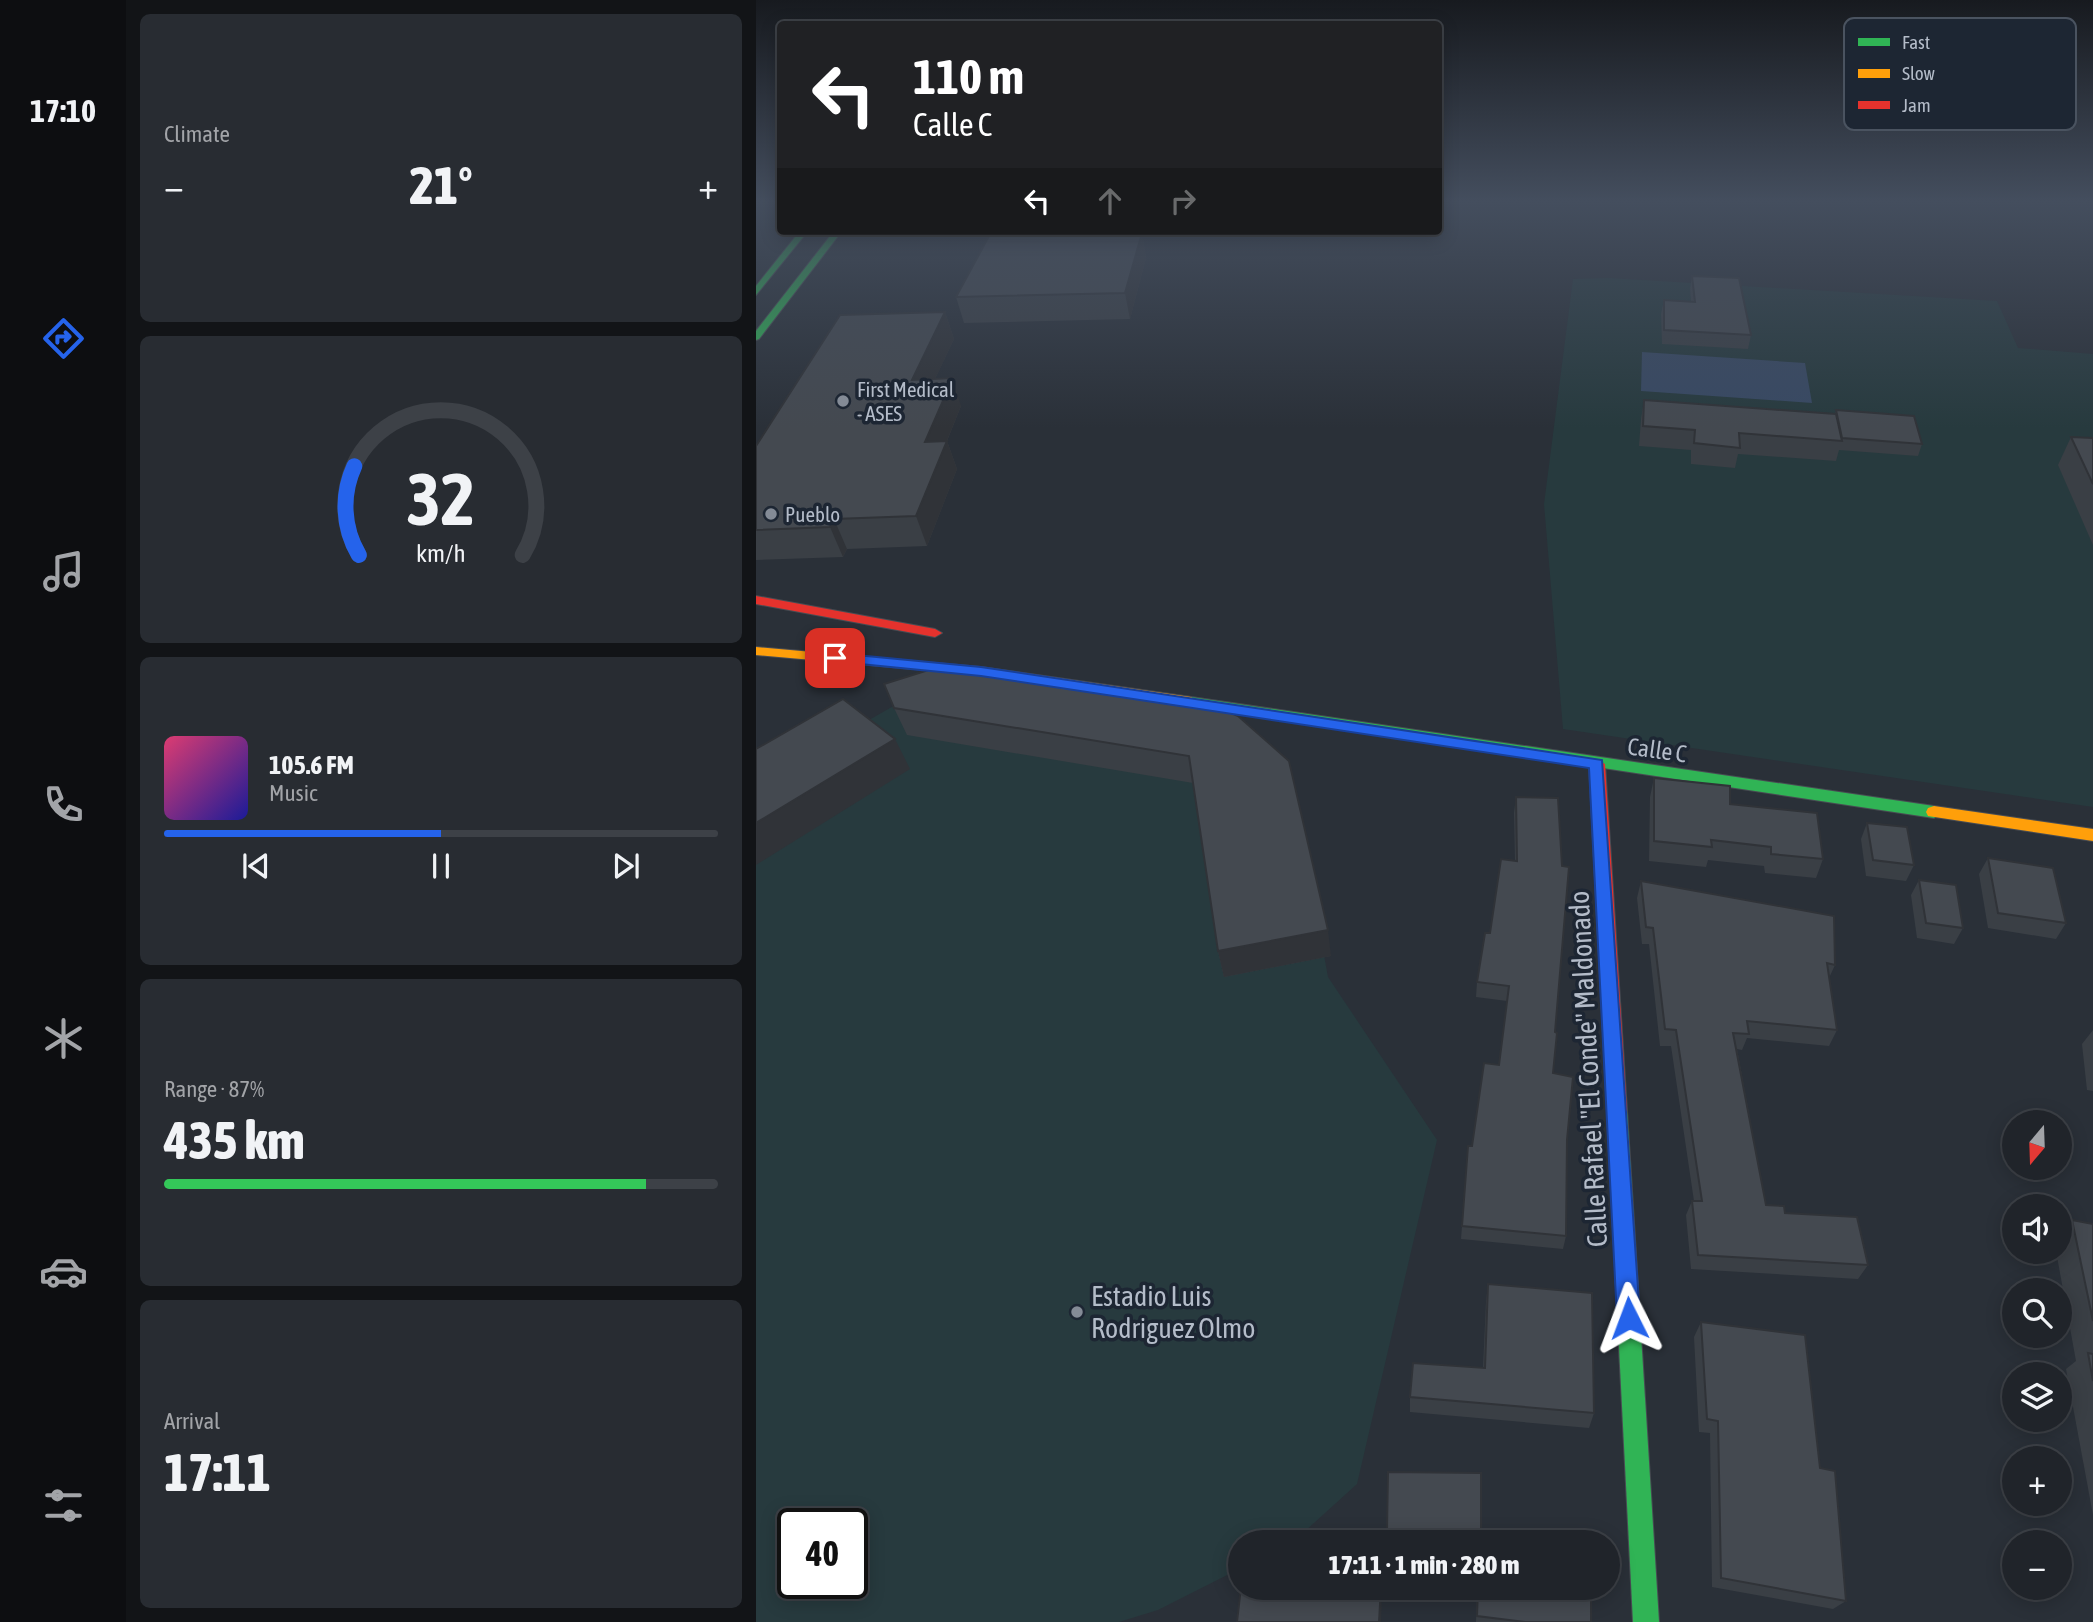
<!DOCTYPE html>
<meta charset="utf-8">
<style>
:root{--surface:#20242a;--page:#282c32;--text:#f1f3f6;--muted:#a2a4a8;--line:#3d4147;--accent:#2563eb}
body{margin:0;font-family:"Asap Condensed",sans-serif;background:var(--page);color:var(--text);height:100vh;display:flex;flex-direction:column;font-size:26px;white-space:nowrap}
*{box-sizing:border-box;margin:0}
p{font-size:23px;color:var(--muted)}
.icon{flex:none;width:38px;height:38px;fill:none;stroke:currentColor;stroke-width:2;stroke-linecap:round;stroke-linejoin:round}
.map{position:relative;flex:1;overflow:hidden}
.side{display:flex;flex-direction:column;gap:14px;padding:14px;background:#121417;width:630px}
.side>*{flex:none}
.guide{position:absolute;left:21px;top:21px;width:665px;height:214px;border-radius:7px;box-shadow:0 4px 18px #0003,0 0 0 2px var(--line);background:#202124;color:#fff;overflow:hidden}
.needle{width:46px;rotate:199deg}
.tools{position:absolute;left:1246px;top:1110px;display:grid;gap:14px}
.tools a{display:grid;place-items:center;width:70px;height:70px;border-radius:50%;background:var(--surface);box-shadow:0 4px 18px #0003,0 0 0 2px var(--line);font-size:35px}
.speed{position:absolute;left:21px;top:1508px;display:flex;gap:14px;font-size:35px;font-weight:700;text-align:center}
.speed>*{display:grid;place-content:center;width:91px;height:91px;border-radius:50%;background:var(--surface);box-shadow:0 4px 18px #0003,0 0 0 2px var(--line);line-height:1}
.speed .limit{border:4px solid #111;border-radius:10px;background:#fff;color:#111}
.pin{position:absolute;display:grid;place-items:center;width:60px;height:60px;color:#fff;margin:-30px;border-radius:14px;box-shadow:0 4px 10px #0006}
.me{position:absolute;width:77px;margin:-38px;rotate:357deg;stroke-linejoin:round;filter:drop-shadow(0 0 5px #0008)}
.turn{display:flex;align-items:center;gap:24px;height:147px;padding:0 21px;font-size:32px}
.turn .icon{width:91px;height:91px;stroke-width:2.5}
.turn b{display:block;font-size:49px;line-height:60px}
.lanes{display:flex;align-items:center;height:66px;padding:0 21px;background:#0003;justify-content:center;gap:35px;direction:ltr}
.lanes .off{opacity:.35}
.big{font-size:52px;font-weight:800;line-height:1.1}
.side .card{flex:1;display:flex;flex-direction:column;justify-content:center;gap:10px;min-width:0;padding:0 24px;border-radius:10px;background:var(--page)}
.side .dial{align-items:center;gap:0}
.dial svg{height:182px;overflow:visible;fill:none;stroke:var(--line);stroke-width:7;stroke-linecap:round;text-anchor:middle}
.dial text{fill:var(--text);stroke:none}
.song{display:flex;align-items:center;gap:21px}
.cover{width:84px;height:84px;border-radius:10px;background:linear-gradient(135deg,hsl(340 70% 55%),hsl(240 70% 35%))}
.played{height:7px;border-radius:4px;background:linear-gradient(90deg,var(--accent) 50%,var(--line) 50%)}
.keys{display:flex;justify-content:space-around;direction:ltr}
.heat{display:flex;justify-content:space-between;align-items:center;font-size:38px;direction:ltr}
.charge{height:10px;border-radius:5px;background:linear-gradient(90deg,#34c759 87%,var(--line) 0)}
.trip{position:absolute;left:472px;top:1530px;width:392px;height:70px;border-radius:35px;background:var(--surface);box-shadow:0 4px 18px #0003,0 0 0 2px var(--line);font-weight:800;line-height:70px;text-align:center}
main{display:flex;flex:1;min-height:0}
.menu{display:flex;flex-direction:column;width:126px;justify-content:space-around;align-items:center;background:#0d0e11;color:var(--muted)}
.menu .icon{width:49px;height:49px}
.menu .on{color:var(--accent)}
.menu b{font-size:32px;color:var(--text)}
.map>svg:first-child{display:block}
</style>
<main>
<nav class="menu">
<b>17:10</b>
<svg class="icon on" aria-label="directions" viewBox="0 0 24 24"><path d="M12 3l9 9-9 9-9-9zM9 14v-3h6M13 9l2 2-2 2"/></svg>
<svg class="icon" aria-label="music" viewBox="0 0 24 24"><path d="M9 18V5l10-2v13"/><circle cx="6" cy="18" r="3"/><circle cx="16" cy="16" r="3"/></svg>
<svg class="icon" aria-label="phone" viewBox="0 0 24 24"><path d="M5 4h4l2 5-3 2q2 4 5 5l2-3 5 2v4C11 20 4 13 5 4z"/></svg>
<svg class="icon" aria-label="climate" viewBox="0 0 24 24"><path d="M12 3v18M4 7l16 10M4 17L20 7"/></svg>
<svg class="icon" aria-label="car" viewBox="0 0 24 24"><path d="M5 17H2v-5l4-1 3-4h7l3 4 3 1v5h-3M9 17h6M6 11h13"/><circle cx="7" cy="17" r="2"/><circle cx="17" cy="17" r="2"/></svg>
<svg class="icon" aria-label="filters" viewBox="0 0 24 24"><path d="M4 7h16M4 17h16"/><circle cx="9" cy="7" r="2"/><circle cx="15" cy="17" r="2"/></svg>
</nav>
<section class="side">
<div class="card"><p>Climate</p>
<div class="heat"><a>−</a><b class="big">21°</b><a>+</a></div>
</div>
<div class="card dial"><svg viewBox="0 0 100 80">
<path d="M14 69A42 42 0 1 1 86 69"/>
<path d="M14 69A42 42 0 0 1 12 30" stroke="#2563eb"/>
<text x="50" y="56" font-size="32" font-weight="700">32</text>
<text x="50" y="72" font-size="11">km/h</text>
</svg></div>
<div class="card">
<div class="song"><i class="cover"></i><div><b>105.6 FM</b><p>Music</p></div></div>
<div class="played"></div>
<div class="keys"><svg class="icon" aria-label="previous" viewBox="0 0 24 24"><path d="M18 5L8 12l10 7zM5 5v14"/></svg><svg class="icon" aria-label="pause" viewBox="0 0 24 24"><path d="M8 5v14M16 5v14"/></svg><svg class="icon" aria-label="next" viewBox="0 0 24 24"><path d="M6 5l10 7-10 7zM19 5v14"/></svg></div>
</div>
<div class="card"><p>Range · 87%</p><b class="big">435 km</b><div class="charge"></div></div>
<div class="card"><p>Arrival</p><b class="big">17:11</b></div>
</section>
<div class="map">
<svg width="1337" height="1622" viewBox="0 0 1337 1622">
<rect width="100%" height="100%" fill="#2a3038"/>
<g fill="#273a3e" fill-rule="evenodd">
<path d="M 853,278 L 1241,301 L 1262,348 L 1337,354 L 1337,807 L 807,729 L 788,504 L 817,279 Z"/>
<path d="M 167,689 L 538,792 L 572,977 L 681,1140 L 601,1484 L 537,1542 L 485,1542 L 485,1568 L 402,1610 L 363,1622 L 0,1622 L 0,785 ZM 37,1524 L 96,1524 L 96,1584 L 37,1584 Z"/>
</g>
<path fill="#384963" d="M 886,352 L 1049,363 L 1056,403 L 885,391 Z"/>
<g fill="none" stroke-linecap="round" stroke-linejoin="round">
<defs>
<g id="fast">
<path d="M 44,231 L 52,231 L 0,295 L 0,286 Z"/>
<path d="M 78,231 L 86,231 L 3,339 L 0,340 L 0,331 Z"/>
<path d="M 435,697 L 1178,806 L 1186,812 L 1178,818 L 430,705 L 428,702 Z"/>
<path d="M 861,1102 L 868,1105 L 871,1111 L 903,1622 L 877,1622 L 851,1111 L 854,1105 Z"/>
</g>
<g id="slow">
<path d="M 0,647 L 225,667 L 435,697 L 442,702 L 435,707 L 225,675 L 0,655 Z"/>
<path d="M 1178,806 L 1337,829 L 1337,841 L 1172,816 L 1170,812 L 1172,808 Z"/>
</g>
<g id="jam">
<path d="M 0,596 L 179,629 L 186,633 L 179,637 L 0,604 Z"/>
<path d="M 841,759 L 849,764 L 871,1111 L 868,1117 L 861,1120 L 854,1117 L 851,1111 L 833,764 Z"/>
</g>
</defs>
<use href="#fast" stroke="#484c53" stroke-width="2"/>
<use href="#slow" stroke="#484c53" stroke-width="2"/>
<use href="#jam" stroke="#484c53" stroke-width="2"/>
<use href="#fast" fill="#30b455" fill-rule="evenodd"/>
<use href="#slow" fill="#ff9f0a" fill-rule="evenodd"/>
<use href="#jam" fill="#e5322d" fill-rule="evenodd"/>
</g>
<g fill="#3a3f45">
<path d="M 386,233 L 390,258 L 374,319 L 208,323 L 200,297 Z"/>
<path d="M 936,276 L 995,335 L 992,349 L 906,344 L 905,314 L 908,300 L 935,301 L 934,289 Z"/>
<path d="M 189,312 L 198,339 L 179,379 L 205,406 L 191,441 L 201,469 L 171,546 L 91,549 L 87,557 L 0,560 L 0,446 Z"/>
<path d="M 888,400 L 1079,414 L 1080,410 L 1166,444 L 1162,456 L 1083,450 L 1080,461 L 982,454 L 979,468 L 935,464 L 935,450 L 883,446 L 885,419 Z"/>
<path d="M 1315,437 L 1337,438 L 1337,545 L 1302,465 Z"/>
<path d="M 138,708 L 464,708 L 575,956 L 468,977 L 462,951 L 437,783 L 151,735 Z"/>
<path d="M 898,778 L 974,804 L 1067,859 L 1060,878 L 1009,873 L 1008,866 L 952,860 L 950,867 L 893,861 L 894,797 Z"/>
<path d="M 760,797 L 799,1032 L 797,1073 L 811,1140 L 810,1236 L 807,1249 L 705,1239 L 712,1146 L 716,1146 L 743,1065 L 751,1001 L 720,997 L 721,982 L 734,933 L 759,861 L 758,813 Z"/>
<path d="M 1111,823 L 1158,865 L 1150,881 L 1110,876 L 1105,839 Z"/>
<path d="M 1232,858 L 1310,923 L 1300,939 L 1232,928 L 1223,874 Z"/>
<path d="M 1163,880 L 1207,928 L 1198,944 L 1161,938 L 1155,895 Z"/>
<path d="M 885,881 L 1079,965 L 1073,978 L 1081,1030 L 1073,1046 L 991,1038 L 986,1050 L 981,1049 L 1010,1205 L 1029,1213 L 1112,1265 L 1102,1279 L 935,1269 L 930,1215 L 936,1201 L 938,1201 L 915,1046 L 904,1046 L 893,944 L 886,944 L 881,898 Z"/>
<path d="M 1337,1030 L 1337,1091 L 1331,1090 L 1326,1044 Z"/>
<path d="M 1316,1220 L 1337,1224 L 1337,1515 L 1310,1369 L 1320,1361 L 1300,1251 L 1304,1251 L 1304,1232 Z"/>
<path d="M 732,1284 L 838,1413 L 833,1428 L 654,1412 L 654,1397 L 727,1368 L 730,1302 Z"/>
<path d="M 945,1322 L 1064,1468 L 1090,1601 L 1077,1609 L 956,1587 L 954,1433 L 943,1432 L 938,1337 Z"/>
<path d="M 631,1530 L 725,1532 L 724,1539 L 632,1538 Z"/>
<path d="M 721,1587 L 835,1587 L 835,1622 L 720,1622 Z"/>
</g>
<g fill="#303338">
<path d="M 386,233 L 390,258 L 374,319 L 369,293 Z"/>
<path d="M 189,312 L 198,339 L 166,407 L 156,380 Z"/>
<path d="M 197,378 L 205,406 L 179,470 L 169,442 Z"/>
<path d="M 191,441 L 201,469 L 171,546 L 160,516 Z"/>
<path d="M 78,519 L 91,549 L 87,557 L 74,527 Z"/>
<path d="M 139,739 L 154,769 L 0,865 L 0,823 Z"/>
<path d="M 572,930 L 575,956 L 468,977 L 462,951 Z"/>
<path d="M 625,1587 L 626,1593 L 625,1622 L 623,1622 Z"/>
</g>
<g fill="#444950" stroke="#303338" stroke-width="2">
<path d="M 386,233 L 369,293 L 200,297 L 233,236 Z"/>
<path d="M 936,276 L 983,278 L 995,335 L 908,330 L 908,300 L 939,302 Z"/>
<path d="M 189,312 L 156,380 L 197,378 L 169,442 L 191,441 L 160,516 L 78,519 L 74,527 L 0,530 L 0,446 L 84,315 Z"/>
<path d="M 888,400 L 1080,414 L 1086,441 L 983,433 L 984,448 L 938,443 L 939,430 L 887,426 Z"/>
<path d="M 1080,410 L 1158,416 L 1166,444 L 1086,438 Z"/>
<path d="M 1315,437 L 1337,438 L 1337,484 Z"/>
<path d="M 182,667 L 464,708 L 482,716 L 533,761 L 572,930 L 462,951 L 433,756 L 138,708 L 128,684 Z"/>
<path d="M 87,699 L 139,739 L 0,823 L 0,749 Z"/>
<path d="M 898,778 L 974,786 L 974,804 L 1061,813 L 1067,859 L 1015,854 L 1015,847 L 955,840 L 956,847 L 898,841 Z"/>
<path d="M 760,797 L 802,798 L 806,866 L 813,867 L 799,1032 L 801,1033 L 797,1073 L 817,1077 L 811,1140 L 810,1236 L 706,1226 L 712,1146 L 716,1146 L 728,1063 L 743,1065 L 753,986 L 721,982 L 729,933 L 734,933 L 745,859 L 761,861 Z"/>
<path d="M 1111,823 L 1151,827 L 1158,865 L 1117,860 Z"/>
<path d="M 1232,858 L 1297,868 L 1310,923 L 1242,913 Z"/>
<path d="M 1163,880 L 1200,885 L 1207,928 L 1170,923 Z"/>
<path d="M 885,881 L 1078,916 L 1079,965 L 1071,963 L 1081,1030 L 991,1021 L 993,1034 L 977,1033 L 1010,1205 L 1028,1206 L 1029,1213 L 1101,1217 L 1112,1265 L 942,1255 L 936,1201 L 946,1201 L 920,1030 L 909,1029 L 897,928 L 890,927 Z"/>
<path d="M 1316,1220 L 1337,1224 L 1337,1321 Z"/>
<path d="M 732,1284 L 836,1293 L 838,1413 L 654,1397 L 657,1363 L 729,1368 Z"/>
<path d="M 945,1322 L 1049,1335 L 1064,1468 L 1079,1471 L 1090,1601 L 965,1578 L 962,1421 L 951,1419 Z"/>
<path d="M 1332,1353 L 1337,1354 L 1337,1381 Z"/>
<path d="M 632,1472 L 725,1473 L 725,1532 L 631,1530 Z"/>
<path d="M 485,1587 L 625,1587 L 623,1622 L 481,1622 Z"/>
<path d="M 722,1587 L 835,1587 L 835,1622 L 769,1622 L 721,1616 Z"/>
</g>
<linearGradient id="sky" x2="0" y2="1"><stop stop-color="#171a1f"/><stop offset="0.47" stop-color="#444e5e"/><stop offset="1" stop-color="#444e5e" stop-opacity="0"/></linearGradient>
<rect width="1337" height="428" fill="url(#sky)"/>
<path fill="#2563eb" stroke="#184099" stroke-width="2" d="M 79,653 L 225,667 L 846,760 L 884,1318 L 881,1326 L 873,1329 L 865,1326 L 861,1318 L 833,768 L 225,676 L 74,661 L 72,658 Z"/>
<g fill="#848b96" stroke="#1d2633" stroke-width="2.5">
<circle cx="87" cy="401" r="7"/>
<circle cx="15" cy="514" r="7"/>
<circle cx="321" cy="1312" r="7"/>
</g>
<g text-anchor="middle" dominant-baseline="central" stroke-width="7" stroke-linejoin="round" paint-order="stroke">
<g font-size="21" fill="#b4bcc9" stroke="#1d2633" text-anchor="start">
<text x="101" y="389">First Medical<tspan x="101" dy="24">- ASES</tspan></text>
<text x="29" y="514">Pueblo</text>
</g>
<g font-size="24" fill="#b4bcc9" stroke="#1d2633">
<text transform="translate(901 750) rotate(8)">Calle C</text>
</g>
<g font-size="28" fill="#b4bcc9" stroke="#1d2633">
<text transform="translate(832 1069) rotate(-93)">Calle Rafael "El Conde" Maldonado</text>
</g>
<g font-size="28" fill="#b4bcc9" stroke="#1d2633" text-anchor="start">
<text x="335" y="1296">Estadio Luis<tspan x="335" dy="32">Rodriguez Olmo</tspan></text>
</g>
</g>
<rect x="1088" y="18" width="232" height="112" rx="10" fill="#1d2633" stroke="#4a5360" stroke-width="2"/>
<rect x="1102" y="38" width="32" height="8" fill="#30b455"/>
<rect x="1102" y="69" width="32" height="9" fill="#ff9f0a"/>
<rect x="1102" y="101" width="32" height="8" fill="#e5322d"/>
<g font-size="19" fill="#b4bcc9">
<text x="1146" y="49">Fast</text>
<text x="1146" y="80">Slow</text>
<text x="1146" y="112">Jam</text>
</g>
</svg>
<div class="tools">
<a><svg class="needle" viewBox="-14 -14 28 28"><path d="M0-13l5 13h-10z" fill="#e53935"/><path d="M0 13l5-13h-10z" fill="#a2a4a8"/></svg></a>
<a><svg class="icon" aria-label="sound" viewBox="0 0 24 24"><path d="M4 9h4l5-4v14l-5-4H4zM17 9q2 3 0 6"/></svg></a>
<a><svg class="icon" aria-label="search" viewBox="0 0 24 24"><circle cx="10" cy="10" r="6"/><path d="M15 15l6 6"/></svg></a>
<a><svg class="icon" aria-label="layers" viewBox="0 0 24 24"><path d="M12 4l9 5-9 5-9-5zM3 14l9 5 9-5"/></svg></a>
<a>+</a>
<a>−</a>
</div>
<div class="speed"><div class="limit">40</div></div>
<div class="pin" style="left:79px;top:658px;background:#d93025"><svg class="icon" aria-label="arrive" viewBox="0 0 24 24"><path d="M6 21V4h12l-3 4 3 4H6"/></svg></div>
<svg class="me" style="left:873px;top:1318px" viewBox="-20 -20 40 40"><path d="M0-17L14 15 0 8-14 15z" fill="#2563eb" stroke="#fff" stroke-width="4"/></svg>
<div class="trip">17:11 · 1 min · 280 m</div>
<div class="guide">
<div class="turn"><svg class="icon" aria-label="left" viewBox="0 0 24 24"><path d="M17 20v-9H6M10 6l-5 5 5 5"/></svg><div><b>110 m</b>Calle C</div></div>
<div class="lanes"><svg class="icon" aria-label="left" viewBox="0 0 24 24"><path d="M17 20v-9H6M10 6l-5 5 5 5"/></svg><svg class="icon off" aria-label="ahead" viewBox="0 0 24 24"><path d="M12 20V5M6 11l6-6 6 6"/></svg><svg class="icon off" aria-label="right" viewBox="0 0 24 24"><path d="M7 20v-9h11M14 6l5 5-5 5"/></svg></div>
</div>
</div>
</main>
